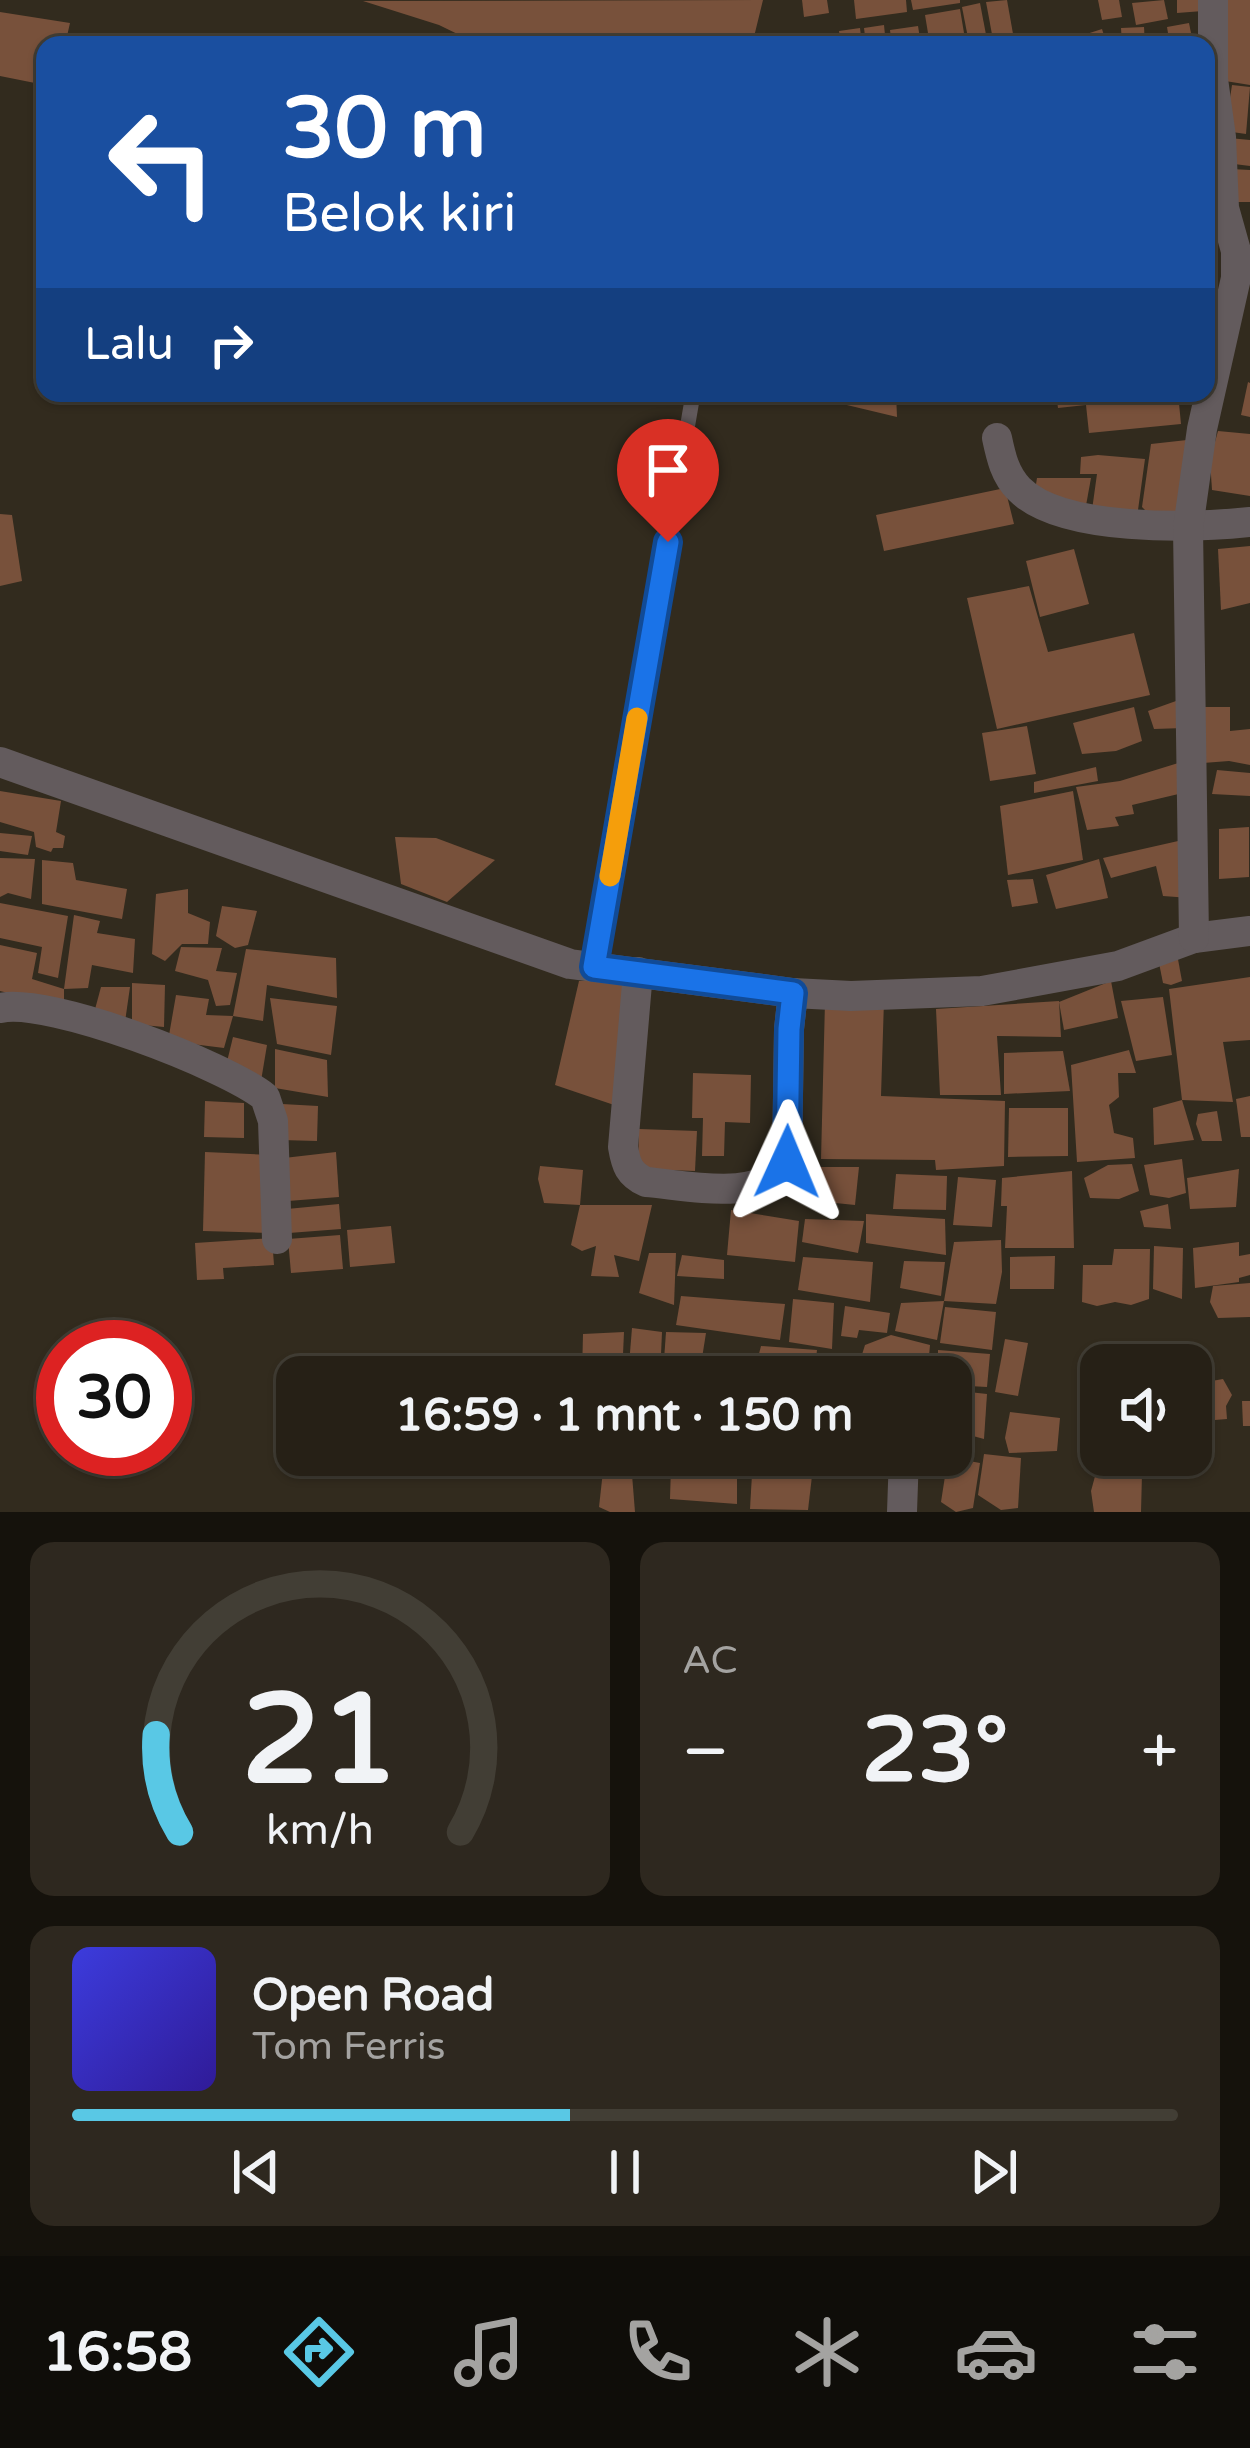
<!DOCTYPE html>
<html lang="id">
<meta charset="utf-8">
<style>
:root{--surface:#262016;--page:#2e281f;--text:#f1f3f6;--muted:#a4a3a1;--line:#423e35;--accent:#59c8e5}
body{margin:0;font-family:"Varela Round",sans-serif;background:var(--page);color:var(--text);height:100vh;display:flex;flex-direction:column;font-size:45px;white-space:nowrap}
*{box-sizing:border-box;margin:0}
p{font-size:39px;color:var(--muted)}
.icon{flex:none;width:66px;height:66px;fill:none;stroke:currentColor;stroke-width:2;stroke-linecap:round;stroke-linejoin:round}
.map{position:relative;height:1512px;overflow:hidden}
.sheet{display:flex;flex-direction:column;gap:30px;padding:30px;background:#15120c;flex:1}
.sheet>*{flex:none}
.hud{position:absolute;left:36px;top:36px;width:1179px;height:366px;border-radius:24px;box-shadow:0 3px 9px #0004,0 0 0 3px var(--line);background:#1a4fa0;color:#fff;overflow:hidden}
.tools{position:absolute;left:1080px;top:1344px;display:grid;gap:24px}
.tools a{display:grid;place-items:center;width:132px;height:132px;border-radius:24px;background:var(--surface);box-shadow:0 3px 9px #0004,0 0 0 3px var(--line);font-size:60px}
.speed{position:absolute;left:36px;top:1320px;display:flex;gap:24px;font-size:60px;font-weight:700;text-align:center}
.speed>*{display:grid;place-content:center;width:156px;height:156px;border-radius:50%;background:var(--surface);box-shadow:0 3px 9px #0004,0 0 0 3px var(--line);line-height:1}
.speed .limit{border:18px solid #d22;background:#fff;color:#111}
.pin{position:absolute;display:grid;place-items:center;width:102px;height:102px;color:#fff;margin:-123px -51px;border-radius:50% 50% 50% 0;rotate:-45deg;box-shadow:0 0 12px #0007}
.pin .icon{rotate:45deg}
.me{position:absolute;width:132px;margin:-66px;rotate:1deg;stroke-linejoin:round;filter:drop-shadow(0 0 9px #0008)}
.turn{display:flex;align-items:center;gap:42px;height:252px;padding:0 48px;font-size:54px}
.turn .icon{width:156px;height:156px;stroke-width:2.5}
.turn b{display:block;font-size:84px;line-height:102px}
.then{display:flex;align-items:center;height:114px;padding:0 48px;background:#0003;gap:24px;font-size:45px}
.big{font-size:90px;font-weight:800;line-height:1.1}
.sheet .widget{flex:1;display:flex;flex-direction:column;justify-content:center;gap:18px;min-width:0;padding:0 42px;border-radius:24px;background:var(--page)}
.sheet .dial{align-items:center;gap:0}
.dial svg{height:312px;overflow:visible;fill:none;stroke:var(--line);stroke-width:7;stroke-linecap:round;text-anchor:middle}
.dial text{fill:var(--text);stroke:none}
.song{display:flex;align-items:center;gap:36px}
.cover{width:144px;height:144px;border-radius:18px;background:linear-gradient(135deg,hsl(240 70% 55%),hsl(250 70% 35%))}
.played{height:12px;border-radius:6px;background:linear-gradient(90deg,var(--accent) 45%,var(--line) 45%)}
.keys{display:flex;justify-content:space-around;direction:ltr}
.heat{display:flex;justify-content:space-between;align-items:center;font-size:66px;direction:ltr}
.sheet .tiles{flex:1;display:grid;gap:30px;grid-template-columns:1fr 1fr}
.widget:last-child{grid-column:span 2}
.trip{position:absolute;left:276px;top:1356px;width:696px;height:120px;border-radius:24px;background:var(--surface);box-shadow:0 3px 9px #0004,0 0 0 3px var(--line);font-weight:800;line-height:120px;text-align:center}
.tabs{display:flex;height:192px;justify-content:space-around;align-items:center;background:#0f0d09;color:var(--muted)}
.tabs .icon{width:84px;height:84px}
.tabs .selected{color:var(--accent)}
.tabs b{font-size:54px;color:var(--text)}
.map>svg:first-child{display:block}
</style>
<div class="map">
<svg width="1250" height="1512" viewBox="0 0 1250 1512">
<rect width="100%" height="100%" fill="#322b1e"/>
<g fill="#78513b">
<path d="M 763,0 L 752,45 L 480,45 L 439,25 L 363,1 Z"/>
<path d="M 802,0 L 827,0 L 829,13 L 804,17 Z"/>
<path d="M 854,0 L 906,0 L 907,12 L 856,19 Z"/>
<path d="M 911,0 L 960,0 L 960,3 L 913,10 Z"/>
<path d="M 1007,0 L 1015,45 L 994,45 L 986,2 Z"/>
<path d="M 1098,0 L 1119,0 L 1122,17 L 1102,20 Z"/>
<path d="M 1164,0 L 1168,19 L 1136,25 L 1132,3 Z"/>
<path d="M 1177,0 L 1202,0 L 1203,11 L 1177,13 Z"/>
<path d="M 1219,0 L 1250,0 L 1250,85 L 1219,80 Z"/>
<path d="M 980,3 L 987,40 L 969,43 L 962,7 Z"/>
<path d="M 960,9 L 966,45 L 930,45 L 925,15 Z"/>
<path d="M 0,12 L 70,23 L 65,45 L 45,45 L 45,85 L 0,76 Z"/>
<path d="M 1189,23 L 1193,43 L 1170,45 L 1167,27 Z"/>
<path d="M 884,25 L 886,45 L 866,45 L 864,28 Z"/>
<path d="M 918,26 L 921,45 L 892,45 L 890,30 Z"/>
<path d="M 1144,27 L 1145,45 L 1122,45 L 1121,28 Z"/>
<path d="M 860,28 L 862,45 L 841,45 L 839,31 Z"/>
<path d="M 1102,29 L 1107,45 L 1066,45 L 1065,41 Z"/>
<path d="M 833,34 L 834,45 L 803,45 L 803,38 Z"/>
<path d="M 1232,85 L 1250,87 L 1246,134 L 1225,131 Z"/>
<path d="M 1229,138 L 1250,140 L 1250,166 L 1226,163 Z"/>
<path d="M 1231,169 L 1250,170 L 1250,202 L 1230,202 Z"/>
<path d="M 1206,232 L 1213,232 L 1215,251 L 1206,251 Z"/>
<path d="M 1206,260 L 1217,260 L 1218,281 L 1206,281 Z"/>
<path d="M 1248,382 L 1250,383 L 1250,417 L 1241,415 Z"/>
<path d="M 805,393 L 896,393 L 897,417 L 805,395 Z"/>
<path d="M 1056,393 L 1178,393 L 1181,424 L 1089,433 L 1086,405 L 1058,408 Z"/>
<path d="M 1218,431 L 1250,434 L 1250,496 L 1212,490 L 1210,460 Z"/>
<path d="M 1187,440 L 1183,514 L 1147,512 L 1142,507 L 1151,444 Z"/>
<path d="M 1098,455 L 1145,459 L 1138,510 L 1092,510 L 1097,474 L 1080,474 L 1081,457 Z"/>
<path d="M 1037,478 L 1091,478 L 1085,511 L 1034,497 Z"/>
<path d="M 1005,488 L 1014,524 L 884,551 L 876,515 Z"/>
<path d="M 0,514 L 12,515 L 22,581 L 0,586 Z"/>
<path d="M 1250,546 L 1250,603 L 1221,610 L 1218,549 Z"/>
<path d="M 1074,549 L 1089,604 L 1040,617 L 1026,561 Z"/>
<path d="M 1029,586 L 1048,652 L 1134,633 L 1150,695 L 997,729 L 967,598 Z"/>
<path d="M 1176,701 L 1184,728 L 1154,729 L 1148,711 Z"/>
<path d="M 1134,707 L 1142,741 L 1116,751 L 1082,754 L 1073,723 Z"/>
<path d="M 1201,707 L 1230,707 L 1230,731 L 1250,729 L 1250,765 L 1229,761 L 1203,763 Z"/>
<path d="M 1027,726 L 1036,774 L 990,781 L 982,733 Z"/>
<path d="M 1188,760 L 1187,792 L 1132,805 L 1134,814 L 1115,817 L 1119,826 L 1087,830 L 1076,787 L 1120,781 Z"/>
<path d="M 1096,767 L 1098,781 L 1034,793 L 1034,782 Z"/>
<path d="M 1217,770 L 1250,773 L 1250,796 L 1212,794 Z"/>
<path d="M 0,791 L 61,801 L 56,832 L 65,836 L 63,848 L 53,848 L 51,852 L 36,847 L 34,832 L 0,822 Z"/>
<path d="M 1073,791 L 1083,860 L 1008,875 L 1000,806 Z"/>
<path d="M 1249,827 L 1249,877 L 1219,879 L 1219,829 Z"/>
<path d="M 0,833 L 32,836 L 28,855 L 0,851 Z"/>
<path d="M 395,837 L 436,838 L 495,860 L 447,902 L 401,884 Z"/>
<path d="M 1187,839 L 1190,898 L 1163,896 L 1156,866 L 1111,878 L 1103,858 Z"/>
<path d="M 0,858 L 35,859 L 31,899 L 8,893 L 0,897 Z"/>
<path d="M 1099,859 L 1108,898 L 1056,909 L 1046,875 Z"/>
<path d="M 42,860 L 73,863 L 76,880 L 127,889 L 122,919 L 42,904 Z"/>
<path d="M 1033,879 L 1038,903 L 1012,907 L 1007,880 Z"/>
<path d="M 188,889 L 188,913 L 210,922 L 208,944 L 182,944 L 165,961 L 152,954 L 156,894 Z"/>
<path d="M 0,903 L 68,916 L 58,978 L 38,973 L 42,947 L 0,938 Z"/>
<path d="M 222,906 L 257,911 L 248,945 L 235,948 L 216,936 Z"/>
<path d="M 74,915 L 100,921 L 97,933 L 135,939 L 133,973 L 92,965 L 88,988 L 64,989 Z"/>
<path d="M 0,945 L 37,953 L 32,979 L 64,989 L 64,1007 L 0,991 Z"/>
<path d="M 181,947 L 222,948 L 216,971 L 237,973 L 230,1005 L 216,1006 L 208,980 L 175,971 Z"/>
<path d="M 246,949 L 336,958 L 337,998 L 267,985 L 263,1021 L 233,1016 Z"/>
<path d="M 1177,954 L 1182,981 L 1171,985 L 1163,983 L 1158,958 Z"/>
<path d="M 1250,977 L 1250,1040 L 1223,1042 L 1233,1102 L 1182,1100 L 1169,989 Z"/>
<path d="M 632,980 L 620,1107 L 555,1085 L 579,981 Z"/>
<path d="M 1111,981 L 1118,1018 L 1064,1030 L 1059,1002 Z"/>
<path d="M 132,983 L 165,985 L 164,1027 L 132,1024 Z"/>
<path d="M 101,987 L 130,987 L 125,1022 L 94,1013 Z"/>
<path d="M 176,995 L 209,999 L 206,1015 L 233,1016 L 224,1048 L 168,1041 Z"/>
<path d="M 1163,997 L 1172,1055 L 1136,1061 L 1121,1001 Z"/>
<path d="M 270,998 L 337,1006 L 331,1055 L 277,1044 Z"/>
<path d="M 884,1000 L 881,1096 L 1005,1101 L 1004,1166 L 936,1170 L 935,1160 L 821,1159 L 825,1002 Z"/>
<path d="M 1059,1001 L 1061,1037 L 997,1036 L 1001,1095 L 940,1095 L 936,1009 Z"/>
<path d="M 233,1037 L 267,1045 L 261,1081 L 224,1074 Z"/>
<path d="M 275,1049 L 327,1060 L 328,1097 L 275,1088 Z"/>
<path d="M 1129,1050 L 1136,1073 L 1118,1073 L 1119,1097 L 1109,1105 L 1114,1133 L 1133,1138 L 1135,1158 L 1077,1162 L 1071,1065 Z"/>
<path d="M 1063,1051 L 1070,1091 L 1004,1094 L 1004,1053 Z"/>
<path d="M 693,1073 L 751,1075 L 750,1123 L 725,1122 L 724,1156 L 702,1156 L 703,1118 L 692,1118 Z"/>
<path d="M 1250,1096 L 1250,1137 L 1241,1137 L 1236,1099 Z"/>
<path d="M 1182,1100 L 1194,1140 L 1154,1145 L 1153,1108 Z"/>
<path d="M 205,1101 L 244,1103 L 244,1138 L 204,1137 Z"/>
<path d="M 282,1104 L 318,1106 L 317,1141 L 281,1140 Z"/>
<path d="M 1009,1108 L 1068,1108 L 1068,1156 L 1008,1157 Z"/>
<path d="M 1217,1111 L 1222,1141 L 1202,1141 L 1196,1124 L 1198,1114 Z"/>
<path d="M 639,1129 L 697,1131 L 695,1171 L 638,1169 Z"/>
<path d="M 205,1152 L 271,1155 L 269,1233 L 203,1231 Z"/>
<path d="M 336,1152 L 339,1197 L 288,1201 L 284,1158 Z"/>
<path d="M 1182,1159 L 1186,1193 L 1169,1198 L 1150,1195 L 1144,1165 Z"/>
<path d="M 1132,1164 L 1139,1191 L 1119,1199 L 1090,1198 L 1084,1178 L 1108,1165 Z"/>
<path d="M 540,1166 L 583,1170 L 580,1205 L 544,1203 L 538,1179 Z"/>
<path d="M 808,1167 L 859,1167 L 855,1205 L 806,1200 Z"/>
<path d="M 1239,1169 L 1236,1207 L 1190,1209 L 1187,1178 Z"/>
<path d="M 1072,1171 L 1074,1248 L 1005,1248 L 1007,1206 L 1001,1206 L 1002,1178 Z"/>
<path d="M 896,1174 L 947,1176 L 946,1210 L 893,1209 Z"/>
<path d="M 958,1177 L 996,1180 L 992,1227 L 953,1225 Z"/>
<path d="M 339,1204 L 341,1229 L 289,1233 L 287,1209 Z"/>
<path d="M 1168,1204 L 1171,1229 L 1144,1227 L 1140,1211 Z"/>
<path d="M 580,1205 L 652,1205 L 639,1261 L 614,1255 L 619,1277 L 591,1276 L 596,1246 L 582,1251 L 571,1245 Z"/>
<path d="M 731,1210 L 799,1221 L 795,1262 L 727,1255 Z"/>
<path d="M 866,1214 L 945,1219 L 946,1255 L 866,1243 Z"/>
<path d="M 805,1219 L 864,1221 L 858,1253 L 802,1242 Z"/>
<path d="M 391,1226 L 395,1263 L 350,1267 L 347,1230 Z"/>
<path d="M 340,1235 L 343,1269 L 291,1273 L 288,1239 Z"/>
<path d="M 272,1238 L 274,1265 L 223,1268 L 224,1279 L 197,1280 L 195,1243 Z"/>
<path d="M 1001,1240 L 1002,1272 L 996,1304 L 944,1301 L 954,1242 Z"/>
<path d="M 1239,1242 L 1239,1256 L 1250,1254 L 1250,1275 L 1239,1278 L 1239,1282 L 1195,1288 L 1193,1248 Z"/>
<path d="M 1154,1246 L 1183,1248 L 1182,1299 L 1153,1289 Z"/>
<path d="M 1114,1249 L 1150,1249 L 1149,1299 L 1131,1305 L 1115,1302 L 1097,1306 L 1082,1302 L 1083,1265 L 1112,1265 Z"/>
<path d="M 649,1253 L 676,1253 L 674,1305 L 639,1293 Z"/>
<path d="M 682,1255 L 724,1260 L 724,1279 L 677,1276 Z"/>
<path d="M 1055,1256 L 1054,1289 L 1010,1289 L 1010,1257 Z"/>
<path d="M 803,1257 L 873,1262 L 870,1302 L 798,1290 Z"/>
<path d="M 904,1261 L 945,1262 L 941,1296 L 900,1288 Z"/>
<path d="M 1250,1283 L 1250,1317 L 1218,1318 L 1210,1302 L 1213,1286 Z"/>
<path d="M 681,1296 L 785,1304 L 780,1340 L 676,1325 Z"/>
<path d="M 793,1299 L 834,1303 L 832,1349 L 789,1342 Z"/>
<path d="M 944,1301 L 937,1340 L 895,1331 L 901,1303 Z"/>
<path d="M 845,1306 L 890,1313 L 887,1333 L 859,1330 L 857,1338 L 841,1336 Z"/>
<path d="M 945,1307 L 996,1312 L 992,1350 L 940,1343 Z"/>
<path d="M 632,1328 L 662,1332 L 660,1377 L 628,1377 Z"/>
<path d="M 624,1332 L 622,1377 L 582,1375 L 583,1334 Z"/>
<path d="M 666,1332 L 706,1333 L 699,1377 L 663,1374 Z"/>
<path d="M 891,1335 L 930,1345 L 927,1377 L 859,1364 L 865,1345 Z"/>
<path d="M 1005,1339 L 1028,1343 L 1018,1396 L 995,1392 Z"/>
<path d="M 761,1346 L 817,1350 L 814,1377 L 753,1377 Z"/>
<path d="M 1177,1347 L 1179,1365 L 1140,1365 L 1138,1350 Z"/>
<path d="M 938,1350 L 990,1354 L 987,1387 L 951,1385 L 951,1377 L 938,1377 Z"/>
<path d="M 1223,1379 L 1232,1395 L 1226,1406 L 1227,1419 L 1191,1422 L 1191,1400 L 1202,1396 L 1200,1383 Z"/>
<path d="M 951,1390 L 987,1394 L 984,1439 L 951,1430 Z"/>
<path d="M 1242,1401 L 1250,1401 L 1250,1426 L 1243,1426 Z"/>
<path d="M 1010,1412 L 1060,1418 L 1057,1451 L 1009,1453 L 1005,1438 Z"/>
<path d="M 1101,1434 L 1101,1455 L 1144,1455 L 1144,1468 L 1131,1467 L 1130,1461 L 1096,1466 L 1091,1436 Z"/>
<path d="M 984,1454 L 1021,1458 L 1018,1508 L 1001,1510 L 978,1495 Z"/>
<path d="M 775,1455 L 826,1455 L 828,1472 L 773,1470 Z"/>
<path d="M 948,1457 L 980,1463 L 973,1508 L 956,1512 L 941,1502 Z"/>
<path d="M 604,1462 L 631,1462 L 635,1512 L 610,1512 L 599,1507 Z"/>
<path d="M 737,1463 L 737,1504 L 670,1499 L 671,1466 Z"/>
<path d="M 1127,1466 L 1129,1473 L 1142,1474 L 1141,1512 L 1094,1512 L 1091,1491 L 1097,1469 Z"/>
<path d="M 752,1474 L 812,1476 L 808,1510 L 750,1509 Z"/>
</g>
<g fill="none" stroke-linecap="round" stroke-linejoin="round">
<path stroke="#635b5d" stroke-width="15" d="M 594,967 L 692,400"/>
<g stroke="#635b5d" stroke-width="30">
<path d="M 997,438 C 1001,457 1005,475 1019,489 C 1061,532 1193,528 1250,522"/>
<path d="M 0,762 L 570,964 L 793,993 L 851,996 L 982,991 L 1118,966 L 1194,938 L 1250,931"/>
<path d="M 1194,938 L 1188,528 L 1202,429 L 1236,278 L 1236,251 L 1224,208 L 1221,137 L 1213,79 L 1213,0"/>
<path d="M 638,972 L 623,1147 C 626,1165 629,1174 646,1182 C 686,1185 764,1204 787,1162 L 789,1029 L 793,993"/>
<path d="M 0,1008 C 49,997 225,1065 265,1097 L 273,1121 L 277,1239"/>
<path d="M 902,1512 L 904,1455"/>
</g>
</g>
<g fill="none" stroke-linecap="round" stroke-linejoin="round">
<defs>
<path id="route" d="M 668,542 L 594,967 L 793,993 L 789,1029 L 787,1162"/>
</defs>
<use href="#route" stroke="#114b97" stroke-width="30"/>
<use href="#route" stroke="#1a73e8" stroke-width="21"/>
<path stroke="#f59e0b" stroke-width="21" d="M 610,876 L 637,718"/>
</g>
</svg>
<div class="tools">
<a><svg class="icon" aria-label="sound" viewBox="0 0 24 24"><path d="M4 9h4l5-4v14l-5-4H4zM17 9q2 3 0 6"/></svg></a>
</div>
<div class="speed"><div class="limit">30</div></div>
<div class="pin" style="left:668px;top:542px;background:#d93025"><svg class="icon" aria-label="arrive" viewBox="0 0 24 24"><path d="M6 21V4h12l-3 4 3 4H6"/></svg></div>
<svg class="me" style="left:787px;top:1162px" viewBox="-20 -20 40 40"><path d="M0-17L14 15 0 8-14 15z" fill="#1a73e8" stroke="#fff" stroke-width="4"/></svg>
<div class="trip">16:59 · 1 mnt · 150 m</div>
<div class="hud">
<div class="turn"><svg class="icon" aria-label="left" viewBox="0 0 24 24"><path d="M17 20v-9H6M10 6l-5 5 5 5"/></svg><div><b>30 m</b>Belok kiri</div></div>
<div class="then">Lalu<svg class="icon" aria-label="right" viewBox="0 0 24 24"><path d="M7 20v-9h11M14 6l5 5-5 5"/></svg></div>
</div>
</div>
<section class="sheet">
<div class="tiles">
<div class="widget dial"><svg viewBox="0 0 100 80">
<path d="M14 69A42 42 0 1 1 86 69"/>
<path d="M14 69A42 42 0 0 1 8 44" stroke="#59c8e5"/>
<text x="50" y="56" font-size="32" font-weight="700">21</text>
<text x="50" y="72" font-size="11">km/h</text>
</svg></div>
<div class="widget"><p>AC</p>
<div class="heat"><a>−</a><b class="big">23°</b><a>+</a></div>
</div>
<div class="widget">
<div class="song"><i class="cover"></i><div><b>Open Road</b><p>Tom Ferris</p></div></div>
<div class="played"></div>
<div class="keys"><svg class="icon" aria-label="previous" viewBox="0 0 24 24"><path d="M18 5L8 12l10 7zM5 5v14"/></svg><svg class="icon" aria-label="pause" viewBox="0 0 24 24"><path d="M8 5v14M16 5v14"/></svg><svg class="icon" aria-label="next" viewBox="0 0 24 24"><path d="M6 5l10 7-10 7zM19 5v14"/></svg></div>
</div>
</div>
</section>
<nav class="tabs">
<b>16:58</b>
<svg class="icon selected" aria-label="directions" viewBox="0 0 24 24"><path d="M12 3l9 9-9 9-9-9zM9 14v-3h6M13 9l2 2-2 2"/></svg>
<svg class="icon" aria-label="music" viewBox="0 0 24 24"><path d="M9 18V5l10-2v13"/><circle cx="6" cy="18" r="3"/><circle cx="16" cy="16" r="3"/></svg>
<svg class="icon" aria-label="phone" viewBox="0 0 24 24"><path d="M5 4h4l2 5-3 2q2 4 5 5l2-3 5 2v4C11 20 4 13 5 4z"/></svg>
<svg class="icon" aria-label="climate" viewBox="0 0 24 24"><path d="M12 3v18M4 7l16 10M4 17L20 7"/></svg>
<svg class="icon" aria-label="car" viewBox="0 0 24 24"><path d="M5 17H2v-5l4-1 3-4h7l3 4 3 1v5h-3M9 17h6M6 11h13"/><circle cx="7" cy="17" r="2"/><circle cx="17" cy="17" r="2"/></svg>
<svg class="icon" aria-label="filters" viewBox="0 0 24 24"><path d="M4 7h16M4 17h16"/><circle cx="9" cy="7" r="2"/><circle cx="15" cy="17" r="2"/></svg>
</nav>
